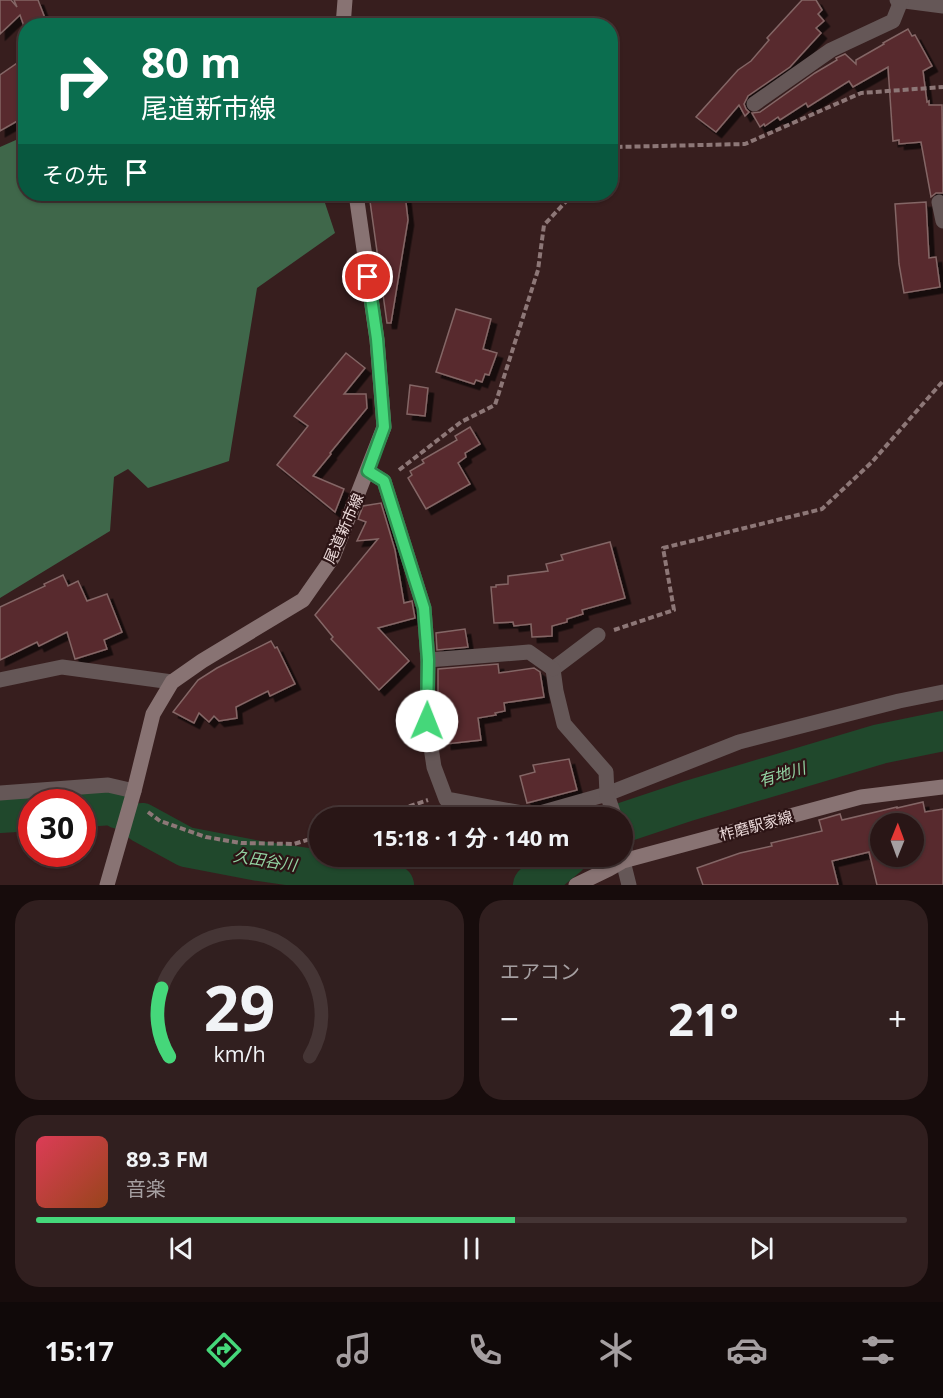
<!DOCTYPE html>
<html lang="ja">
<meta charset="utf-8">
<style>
:root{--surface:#291616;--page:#311f1f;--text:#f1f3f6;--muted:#a59fa1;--line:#453535;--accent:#45d77a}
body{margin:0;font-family:"Open Sans","Noto Sans JP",sans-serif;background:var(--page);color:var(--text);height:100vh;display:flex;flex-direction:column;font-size:22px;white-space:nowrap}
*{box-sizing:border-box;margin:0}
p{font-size:20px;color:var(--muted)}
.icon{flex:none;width:33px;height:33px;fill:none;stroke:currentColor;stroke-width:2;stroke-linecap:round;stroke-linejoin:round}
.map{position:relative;height:885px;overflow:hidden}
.details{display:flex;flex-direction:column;gap:15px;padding:15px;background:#170c0c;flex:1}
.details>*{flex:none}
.banner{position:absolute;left:18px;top:18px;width:600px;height:183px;border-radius:24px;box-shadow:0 2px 4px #0004,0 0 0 2px var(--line);background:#0b6e4f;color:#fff;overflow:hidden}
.needle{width:39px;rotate:1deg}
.fabs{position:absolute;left:870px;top:813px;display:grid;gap:12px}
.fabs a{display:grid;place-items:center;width:54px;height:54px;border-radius:50%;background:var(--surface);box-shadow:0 2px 4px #0004,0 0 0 2px var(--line);font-size:30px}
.speed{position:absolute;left:18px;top:789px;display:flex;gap:12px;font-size:30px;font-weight:700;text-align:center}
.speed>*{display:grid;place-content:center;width:78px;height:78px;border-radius:50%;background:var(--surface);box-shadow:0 2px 4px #0004,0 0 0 2px var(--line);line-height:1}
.speed .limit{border:9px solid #d22;background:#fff;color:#111}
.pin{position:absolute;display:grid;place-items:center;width:51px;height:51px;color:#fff;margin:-26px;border:3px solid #fff;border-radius:50%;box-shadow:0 2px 6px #0007}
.me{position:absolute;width:66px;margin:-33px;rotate:1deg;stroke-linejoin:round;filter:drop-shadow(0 0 4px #0008)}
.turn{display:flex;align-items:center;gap:21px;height:126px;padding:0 24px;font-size:27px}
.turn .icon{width:78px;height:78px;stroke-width:2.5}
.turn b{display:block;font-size:42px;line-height:51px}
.then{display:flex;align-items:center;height:57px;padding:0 24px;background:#0003;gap:12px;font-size:22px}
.big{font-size:45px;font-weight:700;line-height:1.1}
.details .card{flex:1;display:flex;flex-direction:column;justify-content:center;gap:9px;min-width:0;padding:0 21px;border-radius:24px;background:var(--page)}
.details .dial{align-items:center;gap:0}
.dial svg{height:156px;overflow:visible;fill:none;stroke:var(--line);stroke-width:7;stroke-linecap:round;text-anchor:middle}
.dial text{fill:var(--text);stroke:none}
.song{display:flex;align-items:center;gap:18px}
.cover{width:72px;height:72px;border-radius:9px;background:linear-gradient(135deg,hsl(350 70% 55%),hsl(20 70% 35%))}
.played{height:6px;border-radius:3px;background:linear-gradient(90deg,var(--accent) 55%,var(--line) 55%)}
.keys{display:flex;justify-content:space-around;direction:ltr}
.heat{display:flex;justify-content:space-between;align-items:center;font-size:33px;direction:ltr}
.details .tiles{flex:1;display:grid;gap:15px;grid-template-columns:1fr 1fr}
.card:last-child{grid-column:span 2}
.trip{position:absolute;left:309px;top:807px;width:324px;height:60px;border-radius:30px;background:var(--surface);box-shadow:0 2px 4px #0004,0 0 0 2px var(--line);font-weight:700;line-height:60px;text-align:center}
.tabs{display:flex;height:96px;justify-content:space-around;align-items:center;background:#100909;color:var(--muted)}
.tabs .icon{width:42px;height:42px}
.tabs .current{color:var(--accent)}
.tabs b{font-size:27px;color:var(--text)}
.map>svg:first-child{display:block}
</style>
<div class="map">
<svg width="943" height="885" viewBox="0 0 943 885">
<defs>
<filter id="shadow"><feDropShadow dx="5.5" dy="5.5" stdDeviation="0" flood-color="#0009"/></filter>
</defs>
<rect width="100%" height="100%" fill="#371e1e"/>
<path fill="#3f674a" d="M 25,136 L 26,194 L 322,194 L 335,233 L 257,288 L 229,461 L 148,488 L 128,469 L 114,477 L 110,531 L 0,598 L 0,147 Z"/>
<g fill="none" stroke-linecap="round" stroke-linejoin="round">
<g stroke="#20482c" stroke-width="40">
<path d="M 82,807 L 113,805 L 119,809"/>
<path d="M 0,813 L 32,811"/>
<path d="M 142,823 L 186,847 L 259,861 L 350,874 L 394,885"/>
<path d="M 622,823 L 688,801 L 880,744 L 943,731"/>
<path d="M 533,885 L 568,856"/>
</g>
</g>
<g fill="#582b2d" stroke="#846666" stroke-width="1.5" fill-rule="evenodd" filter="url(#shadow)">
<path d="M 0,0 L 11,0 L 17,7 L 14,0 L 38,0 L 48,26 L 24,26 L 20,15 L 0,34 Z"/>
<path d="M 802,0 L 816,0 L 822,10 L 818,14 L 824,21 L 816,28 L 821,33 L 790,67 L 748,96 L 744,104 L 746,109 L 749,112 L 745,116 L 739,105 L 716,132 L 696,117 L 738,70 L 751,61 L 769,40 L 767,38 Z"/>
<path d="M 908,29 L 912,36 L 915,35 L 932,66 L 923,71 L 927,102 L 929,101 L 929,105 L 942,105 L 943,193 L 936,193 L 931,197 L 921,142 L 899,144 L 899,140 L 893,141 L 888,67 L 853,87 L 849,81 L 808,107 L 806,103 L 780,120 L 778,117 L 765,126 L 764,124 L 760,127 L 752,113 L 760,112 L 815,73 L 837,60 L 836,58 L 845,54 L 856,64 L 856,60 L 884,44 L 883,43 Z"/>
<path d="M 26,57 L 26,116 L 0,131 L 0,75 Z"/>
<path d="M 369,194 L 405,194 L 408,220 L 391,323 L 387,323 Z"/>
<path d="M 926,202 L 929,258 L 936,257 L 940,287 L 904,293 L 899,264 L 895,204 Z"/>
<path d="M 456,309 L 491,319 L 483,349 L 497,353 L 489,375 L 485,374 L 482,382 L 476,380 L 474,384 L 436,372 Z"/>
<path d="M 346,353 L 365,368 L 344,394 L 366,394 L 367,408 L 330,453 L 331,454 L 313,476 L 344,489 L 335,512 L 277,465 L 308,426 L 294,416 Z"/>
<path d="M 410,385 L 428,388 L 425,416 L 407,414 Z"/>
<path d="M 470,427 L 480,444 L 465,453 L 466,457 L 458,463 L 470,484 L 426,509 L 408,478 L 412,475 L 410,471 L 424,463 L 422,460 L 457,440 L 455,436 Z"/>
<path d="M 381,503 L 395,550 L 404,603 L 412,601 L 415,618 L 378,628 L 409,661 L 379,690 L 331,639 L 333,637 L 315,615 L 378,539 L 357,541 L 366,522 L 358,519 L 363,506 Z"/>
<path d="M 610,542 L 625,598 L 582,610 L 583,614 L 567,619 L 567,622 L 552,626 L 552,636 L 532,637 L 531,624 L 514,626 L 513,622 L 494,623 L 491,587 L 496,587 L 496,585 L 508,584 L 508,576 L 548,571 L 546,564 L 563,560 L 561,555 Z"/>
<path d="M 63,575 L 68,586 L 78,581 L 87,601 L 107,594 L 122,632 L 104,640 L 107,649 L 75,659 L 67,632 L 39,646 L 37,642 L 0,660 L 0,607 L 45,586 L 44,584 Z"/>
<path d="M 465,629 L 468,647 L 437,650 L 436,633 Z"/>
<path d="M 271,641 L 275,648 L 277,647 L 295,684 L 270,696 L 268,691 L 236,707 L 237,718 L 219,721 L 214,716 L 209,722 L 199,713 L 194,723 L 173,712 L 198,680 L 217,668 Z"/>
<path d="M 498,664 L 499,673 L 534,668 L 540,672 L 544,697 L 504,703 L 505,711 L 495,713 L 496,715 L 478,718 L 481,740 L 446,744 L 440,693 L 438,693 L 438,669 Z"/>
<path d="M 569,759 L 577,790 L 527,803 L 520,776 L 535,772 L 533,765 Z"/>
<path d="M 923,802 L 925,812 L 943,809 L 943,885 L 877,885 L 869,852 L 832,861 L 838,885 L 703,885 L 697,868 L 740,853 L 772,846 L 771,843 L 822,831 L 819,820 L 840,814 L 842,820 L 897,807 L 897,808 ZM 880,824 L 914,824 L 914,856 L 880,856 Z"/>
</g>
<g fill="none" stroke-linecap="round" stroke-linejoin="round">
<g stroke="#8d7777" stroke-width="4" stroke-dasharray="6 3" stroke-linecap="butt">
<path d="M 610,153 L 616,147 L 745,144 L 861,93 L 943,87"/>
<path d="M 399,470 L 461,422 L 495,405 L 538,270 L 544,225 L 573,194"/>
<path d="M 614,630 L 674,610 L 663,548 L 822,509 L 872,462 L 943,381"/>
<path d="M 148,812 L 160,821 L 206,837 L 241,843 L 294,844 L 320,836"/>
<path d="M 375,818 L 428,800"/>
</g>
<g stroke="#655757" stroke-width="15">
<path d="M 897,0 L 943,6"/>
<path d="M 754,104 L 831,50 L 893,21 L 901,1"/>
<path d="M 939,202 L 943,221"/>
<path d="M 368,471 L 384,481 L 424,608 L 428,660 L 427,721 L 434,767 L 446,799 L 533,815 L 607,794 L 739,742 L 899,701 L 943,692"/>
<path d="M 598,635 L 553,669 L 556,691 L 564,724 L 606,772 L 607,794 L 615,818"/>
<path d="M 428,660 L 529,652 L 553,669"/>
<path d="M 0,680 L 62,667 L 172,682"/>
<path d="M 0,793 L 108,785 L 134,791"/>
<path d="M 622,841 L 625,849 L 623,861 L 629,885"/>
</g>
<g stroke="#887373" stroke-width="15">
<path d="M 343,26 L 345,0"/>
<path d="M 107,885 L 134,791 L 153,714 L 172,682 L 202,661 L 303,600 L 333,557 L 384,427 L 377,340 L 356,194"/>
<path d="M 576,885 L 609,869 L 623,861 L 861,797 L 943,787"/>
</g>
</g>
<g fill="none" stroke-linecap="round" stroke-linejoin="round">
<defs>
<path id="route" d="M 368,277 L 377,339 L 384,427 L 368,471 L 384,481 L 424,608 L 428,660 L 427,721"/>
</defs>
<use href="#route" stroke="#2d8c4f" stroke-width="15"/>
<use href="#route" stroke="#45d77a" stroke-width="10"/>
</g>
<g text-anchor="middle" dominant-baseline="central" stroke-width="4.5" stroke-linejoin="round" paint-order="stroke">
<g font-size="15" fill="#ecdada" stroke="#2c1415">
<text transform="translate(343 528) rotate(-66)">尾道新市線</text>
<text transform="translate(756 825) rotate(-15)">柞磨駅家線</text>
</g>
<g font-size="16" font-style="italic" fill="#92d3a2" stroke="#2c1415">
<text transform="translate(782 774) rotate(-17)">有地川</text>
<text transform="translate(265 860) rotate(9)">久田谷川</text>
</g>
</g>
</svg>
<div class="fabs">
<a><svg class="needle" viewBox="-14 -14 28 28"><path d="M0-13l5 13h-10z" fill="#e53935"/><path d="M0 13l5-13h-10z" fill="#a59fa1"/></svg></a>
</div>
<div class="speed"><div class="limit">30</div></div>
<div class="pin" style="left:368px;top:277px;background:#d93025"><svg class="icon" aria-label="arrive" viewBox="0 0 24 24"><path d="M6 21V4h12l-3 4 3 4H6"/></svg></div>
<svg class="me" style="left:427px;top:721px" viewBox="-20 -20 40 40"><circle r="19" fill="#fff"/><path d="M0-13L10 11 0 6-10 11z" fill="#45d77a"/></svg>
<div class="trip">15:18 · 1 分 · 140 m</div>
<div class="banner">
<div class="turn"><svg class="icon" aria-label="right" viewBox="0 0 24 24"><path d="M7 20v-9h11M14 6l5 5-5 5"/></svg><div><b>80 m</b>尾道新市線</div></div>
<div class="then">その先<svg class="icon" aria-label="arrive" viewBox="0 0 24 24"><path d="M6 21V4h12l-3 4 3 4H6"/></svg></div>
</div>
</div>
<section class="details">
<div class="tiles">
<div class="card dial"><svg viewBox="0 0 100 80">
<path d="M14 69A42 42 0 1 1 86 69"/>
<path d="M14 69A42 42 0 0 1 10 34" stroke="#45d77a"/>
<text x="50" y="56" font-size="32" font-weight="700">29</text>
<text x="50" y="72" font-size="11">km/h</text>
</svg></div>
<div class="card"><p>エアコン</p>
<div class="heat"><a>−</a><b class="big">21°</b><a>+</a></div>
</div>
<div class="card">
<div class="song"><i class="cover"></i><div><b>89.3 FM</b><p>音楽</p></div></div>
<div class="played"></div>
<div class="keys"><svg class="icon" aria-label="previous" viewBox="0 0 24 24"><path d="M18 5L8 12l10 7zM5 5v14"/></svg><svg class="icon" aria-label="pause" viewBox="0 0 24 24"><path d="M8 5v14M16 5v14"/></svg><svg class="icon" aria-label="next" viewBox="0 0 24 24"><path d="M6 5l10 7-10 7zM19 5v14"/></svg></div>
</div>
</div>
</section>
<nav class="tabs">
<b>15:17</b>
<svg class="icon current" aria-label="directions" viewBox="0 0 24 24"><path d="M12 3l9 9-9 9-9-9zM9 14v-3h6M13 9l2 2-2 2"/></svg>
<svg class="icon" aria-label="music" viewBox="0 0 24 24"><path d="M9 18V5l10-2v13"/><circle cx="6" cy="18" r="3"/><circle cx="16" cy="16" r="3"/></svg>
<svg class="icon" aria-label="phone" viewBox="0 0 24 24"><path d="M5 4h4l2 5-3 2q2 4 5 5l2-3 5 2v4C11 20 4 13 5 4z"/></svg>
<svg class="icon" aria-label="climate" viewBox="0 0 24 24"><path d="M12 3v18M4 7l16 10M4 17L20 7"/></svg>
<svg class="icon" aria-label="car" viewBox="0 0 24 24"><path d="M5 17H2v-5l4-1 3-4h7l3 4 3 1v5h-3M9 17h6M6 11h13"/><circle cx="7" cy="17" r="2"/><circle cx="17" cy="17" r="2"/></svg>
<svg class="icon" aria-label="filters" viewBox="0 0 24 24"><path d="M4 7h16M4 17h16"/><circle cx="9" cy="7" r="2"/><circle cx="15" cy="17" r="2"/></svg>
</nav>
